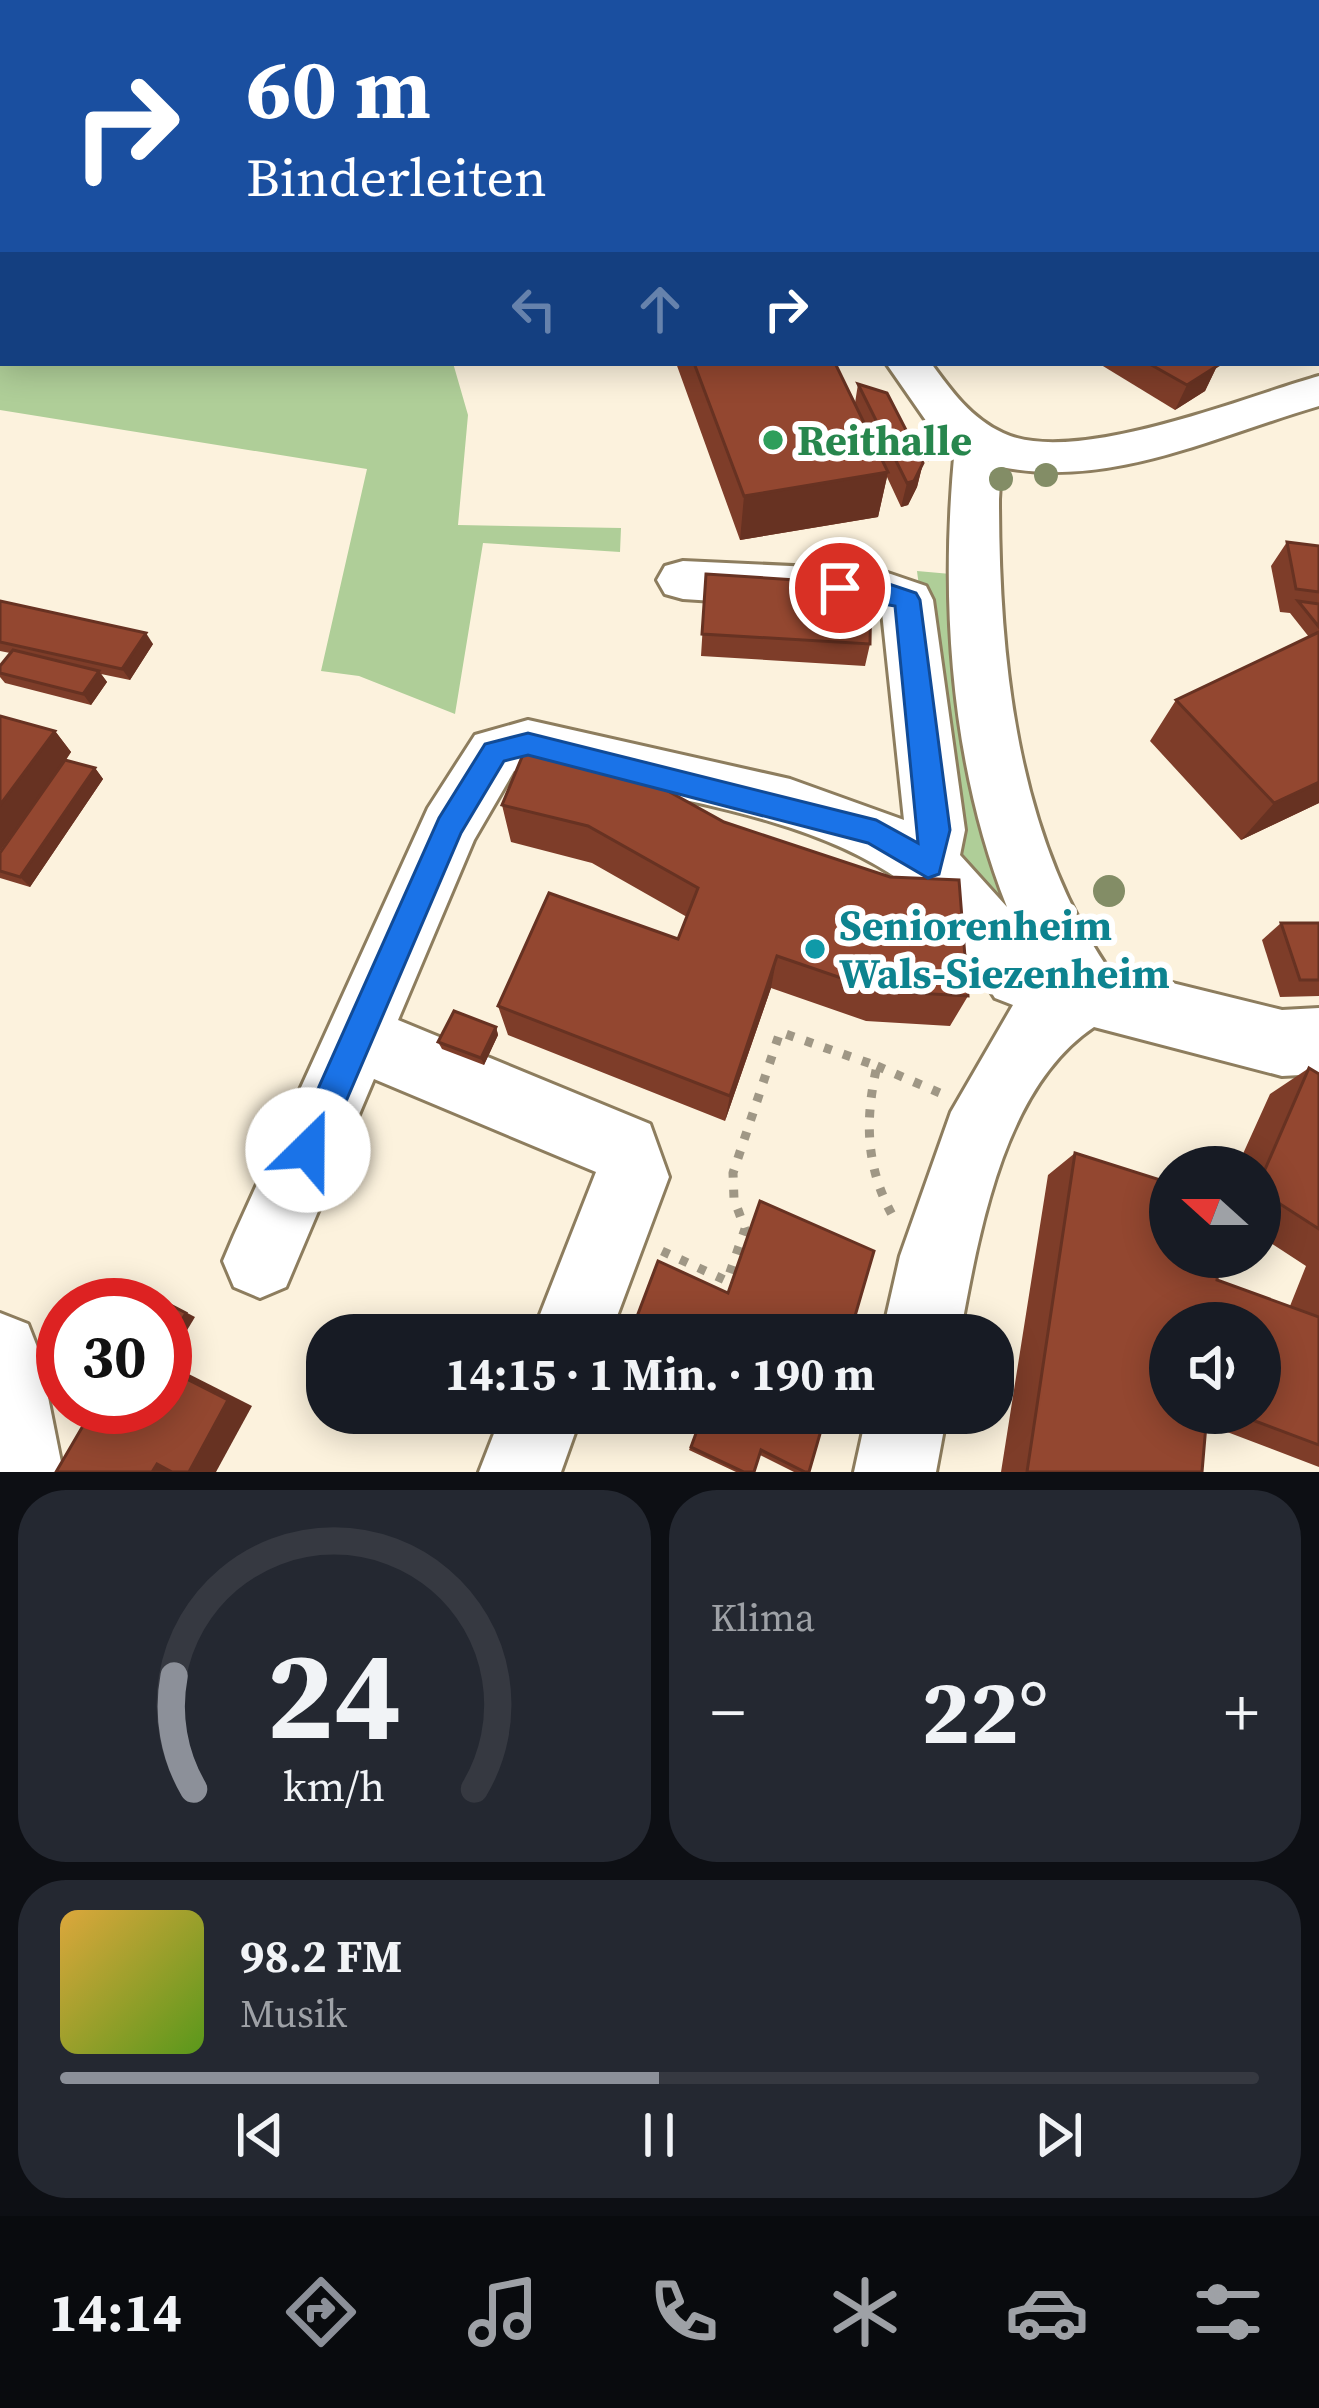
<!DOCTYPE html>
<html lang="de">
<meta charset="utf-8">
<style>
:root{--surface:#171b24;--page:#242831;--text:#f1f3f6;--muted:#9ea1a6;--line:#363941;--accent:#8c9099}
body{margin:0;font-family:"Source Serif 4",serif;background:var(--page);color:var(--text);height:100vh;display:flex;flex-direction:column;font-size:45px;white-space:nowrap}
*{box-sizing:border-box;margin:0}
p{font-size:39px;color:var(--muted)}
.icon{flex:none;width:66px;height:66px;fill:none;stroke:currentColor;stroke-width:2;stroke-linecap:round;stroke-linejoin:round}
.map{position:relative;height:1472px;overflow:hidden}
.sheet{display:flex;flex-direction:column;gap:18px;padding:18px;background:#0d0f14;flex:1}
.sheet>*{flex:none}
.top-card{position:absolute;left:0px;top:0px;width:1320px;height:366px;box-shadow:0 6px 30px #0003;background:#1a4fa0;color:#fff;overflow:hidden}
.needle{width:78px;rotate:291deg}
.fabs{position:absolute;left:1149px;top:1146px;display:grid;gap:24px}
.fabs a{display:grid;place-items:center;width:132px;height:132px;border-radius:50%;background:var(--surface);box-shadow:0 6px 30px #0003;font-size:60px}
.speed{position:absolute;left:36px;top:1278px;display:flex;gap:24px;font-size:60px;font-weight:700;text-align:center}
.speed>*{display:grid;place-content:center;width:156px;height:156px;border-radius:50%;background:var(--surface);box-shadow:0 6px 30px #0003;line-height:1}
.speed .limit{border:18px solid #d22;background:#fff;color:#111}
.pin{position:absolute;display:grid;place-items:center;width:102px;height:102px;color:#fff;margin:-51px;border:6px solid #fff;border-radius:50%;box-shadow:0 3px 12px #0007}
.me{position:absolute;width:132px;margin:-66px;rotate:23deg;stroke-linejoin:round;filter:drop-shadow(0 0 9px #0008)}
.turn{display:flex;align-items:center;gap:42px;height:252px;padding:0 48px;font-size:54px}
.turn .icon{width:156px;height:156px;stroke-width:2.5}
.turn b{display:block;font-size:84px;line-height:102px}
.lanes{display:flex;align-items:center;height:114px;padding:0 48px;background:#0003;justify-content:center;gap:60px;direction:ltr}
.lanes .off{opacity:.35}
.big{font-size:90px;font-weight:700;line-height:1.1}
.sheet .tile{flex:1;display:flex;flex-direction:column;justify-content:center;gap:18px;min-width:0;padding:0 42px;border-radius:48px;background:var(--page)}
.sheet .dial{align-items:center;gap:0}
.dial svg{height:312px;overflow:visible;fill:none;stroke:var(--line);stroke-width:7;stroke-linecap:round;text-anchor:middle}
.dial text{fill:var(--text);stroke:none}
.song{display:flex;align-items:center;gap:36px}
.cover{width:144px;height:144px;border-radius:18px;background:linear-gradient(135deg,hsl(40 70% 55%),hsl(90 70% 35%))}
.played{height:12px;border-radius:6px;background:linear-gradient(90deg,var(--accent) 50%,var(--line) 50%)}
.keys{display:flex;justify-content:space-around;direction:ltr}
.heat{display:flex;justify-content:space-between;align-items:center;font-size:66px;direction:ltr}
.sheet .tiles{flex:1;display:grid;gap:18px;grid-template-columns:1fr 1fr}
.tile:last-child{grid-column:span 2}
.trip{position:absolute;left:306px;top:1314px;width:708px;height:120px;border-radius:48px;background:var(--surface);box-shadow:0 6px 30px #0003;font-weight:700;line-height:120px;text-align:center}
.tab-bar{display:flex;height:192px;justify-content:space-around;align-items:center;background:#090b0e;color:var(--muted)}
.tab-bar .icon{width:84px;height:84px}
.tab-bar .selected{color:var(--accent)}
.tab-bar b{font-size:54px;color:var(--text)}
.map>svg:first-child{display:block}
</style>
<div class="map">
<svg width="1319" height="1472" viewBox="0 0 1319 1472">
<rect width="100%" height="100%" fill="#fcf2dd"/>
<g fill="#afce98">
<path d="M 526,0 L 1319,0 L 1319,69 L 1317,3 Z"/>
<path d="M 0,309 L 3,363 L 453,363 L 468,415 L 458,525 L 621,528 L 620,552 L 483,543 L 455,714 L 359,676 L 321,671 L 367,469 L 0,410 Z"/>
<path d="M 917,571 L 962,575 L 1045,976 L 952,841 Z"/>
</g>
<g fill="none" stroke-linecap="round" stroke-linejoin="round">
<defs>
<g id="minor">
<path d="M 362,0 L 406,0 L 408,3 L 364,3 Z"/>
<path d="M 466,0 L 503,0 L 505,3 L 468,3 Z"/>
<path d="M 886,363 L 931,363 C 952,392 971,418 1003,433 C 1074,467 1244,397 1319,376 L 1319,406 C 1215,436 1111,489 1001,467 L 999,499 C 999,659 1016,831 1107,967 L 1282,1010 L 1319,1008 L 1319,1074 L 1282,1076 L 1094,1027 C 1003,1088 979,1233 960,1335 L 882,1335 L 900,1256 L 951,1112 L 1013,1005 L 995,998 C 969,958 943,912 904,883 C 805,811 645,795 528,768 L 514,771 L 474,840 L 398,1020 L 650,1124 L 669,1177 L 610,1335 L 532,1335 L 596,1172 L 374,1079 L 286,1287 L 260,1298 L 234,1287 L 223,1261 L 234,1235 L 428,808 L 475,735 L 528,720 L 790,779 L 904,820 L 882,612 L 683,599 L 665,594 L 657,580 L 665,566 L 683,561 L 879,570 L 926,586 L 933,600 L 965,830 L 960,855 L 1007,907 C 950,763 940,599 955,447 L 929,425 Z"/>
<path d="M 0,1313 L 28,1324 L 39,1352 L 63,1472 L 0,1472 Z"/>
<path d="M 502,1413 L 582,1413 L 561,1472 L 479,1472 Z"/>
<path d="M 867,1413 L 947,1413 L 936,1472 L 854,1472 Z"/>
</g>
</defs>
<use href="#minor" stroke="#8d7d5e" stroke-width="6"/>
<g stroke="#9f9785" stroke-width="4.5" stroke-dasharray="4.5 6" stroke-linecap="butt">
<path d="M 1009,0 L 1014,3"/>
<path d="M 1129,0 L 1136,3"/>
<path d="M 1278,0 L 1287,3"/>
<path d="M 930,3 L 937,0"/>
<path d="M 1148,3 L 1200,0"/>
</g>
<path stroke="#9f9785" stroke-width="6" stroke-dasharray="4.5 8" stroke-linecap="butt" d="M 909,439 L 933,462"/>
<g stroke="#9f9785" stroke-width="9" stroke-dasharray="8 12" stroke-linecap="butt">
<path d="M 877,1066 L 940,1093"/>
<path d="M 662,1251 L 727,1281 L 745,1229 L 734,1199 L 733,1173 L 780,1032 L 877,1066 C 864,1122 866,1170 895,1220"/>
</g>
<use href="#minor" fill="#fff" fill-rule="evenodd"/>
</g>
<g fill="#838d66">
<circle cx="1046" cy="475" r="12"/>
<circle cx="1001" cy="479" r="12"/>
<circle cx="1109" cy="891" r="16"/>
</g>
<g fill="#7e3d29" fill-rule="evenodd">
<path d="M 676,363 L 835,363 L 855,403 L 858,384 L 923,463 L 917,487 L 908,505 L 901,507 L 887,477 L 878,517 L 740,540 Z"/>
<path d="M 1098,363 L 1212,363 L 1217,366 L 1205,391 L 1175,410 Z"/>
<path d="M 1287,542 L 1319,546 L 1319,803 L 1241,840 L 1150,741 L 1176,700 L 1309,637 L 1290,613 L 1280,612 L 1271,566 Z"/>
<path d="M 706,574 L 870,644 L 865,666 L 701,656 Z"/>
<path d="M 0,601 L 153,644 L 130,680 L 101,674 L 107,682 L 91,705 L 5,683 L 0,677 L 0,666 L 10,653 L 0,651 Z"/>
<path d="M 0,716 L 55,731 L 71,752 L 66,760 L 95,768 L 103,779 L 30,887 L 0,878 L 0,853 L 55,775 L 0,851 Z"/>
<path d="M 527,745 L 968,996 L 950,1026 L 866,1021 L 771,988 L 725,1121 L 508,1035 L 498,1006 L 678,939 L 687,917 L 592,863 L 511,842 L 502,805 Z"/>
<path d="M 1281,923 L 1319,923 L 1319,996 L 1280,997 L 1262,940 Z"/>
<path d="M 496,1027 L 498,1035 L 484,1065 L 442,1049 L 438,1042 Z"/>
<path d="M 1309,1068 L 1319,1074 L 1319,1467 L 1206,1424 L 1202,1472 L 1001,1472 L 1048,1175 L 1075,1153 L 1217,1280 L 1290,1306 L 1306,1266 L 1260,1236 L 1260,1167 L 1237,1167 L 1270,1094 ZM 1260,1323 L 1260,1413 L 1170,1413 Z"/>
<path d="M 664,1413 L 826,1413 L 809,1472 L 794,1472 L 760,1455 L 754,1472 L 736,1472 L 689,1450 L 697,1429 Z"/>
</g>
<g fill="#673222">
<path d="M 1217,366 L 1205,391 L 1175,410 L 1187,385 Z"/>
<path d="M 923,463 L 917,487 L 908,505 L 901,507 L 907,483 Z"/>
<path d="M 888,472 L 878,517 L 740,540 L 744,496 Z"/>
<path d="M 146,633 L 153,644 L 130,680 L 122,669 Z"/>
<path d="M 99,671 L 107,682 L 91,705 L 83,694 Z"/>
<path d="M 55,731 L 71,752 L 0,851 L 0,805 Z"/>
<path d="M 95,768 L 103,779 L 30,887 L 20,877 Z"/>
<path d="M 1319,782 L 1319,803 L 1241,840 L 1274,803 Z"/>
<path d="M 777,956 L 771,988 L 725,1121 L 730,1096 Z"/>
<path d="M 496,1027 L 498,1035 L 484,1065 L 481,1058 Z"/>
<path d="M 170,1304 L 195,1317 L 171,1357 L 165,1355 Z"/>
<path d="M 165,1362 L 252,1406 L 216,1472 L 189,1472 Z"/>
<path d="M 157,1464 L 182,1472 L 152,1472 Z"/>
</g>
<g fill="#934730" stroke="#673222" stroke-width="3">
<path d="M 1317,226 L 1319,227 L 1319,325 L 1317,325 Z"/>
<path d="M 694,363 L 835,363 L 888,472 L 744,496 Z"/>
<path d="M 1148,363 L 1212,363 L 1217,366 L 1187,385 Z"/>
<path d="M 858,384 L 887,393 L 923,463 L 914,481 L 907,483 Z"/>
<path d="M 1287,542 L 1319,546 L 1319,592 L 1296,589 Z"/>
<path d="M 706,574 L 871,585 L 870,644 L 702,634 Z"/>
<path d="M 0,601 L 146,633 L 122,669 L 0,642 Z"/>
<path d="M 1298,601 L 1319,604 L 1319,627 Z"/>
<path d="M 1319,632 L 1319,782 L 1274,803 L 1176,700 Z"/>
<path d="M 13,650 L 99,671 L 83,694 L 0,673 L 0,666 Z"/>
<path d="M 0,716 L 55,731 L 0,805 Z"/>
<path d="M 527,745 L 612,760 L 724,822 L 890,877 L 959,880 L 968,996 L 879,991 L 777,956 L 730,1096 L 498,1006 L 549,893 L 678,939 L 698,888 L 588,826 L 502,805 Z"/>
<path d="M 65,760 L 95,768 L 20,877 L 0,871 L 0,853 Z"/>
<path d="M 1281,923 L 1319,923 L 1319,980 L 1300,980 Z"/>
<path d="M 454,1011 L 496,1027 L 481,1058 L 438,1042 Z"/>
<path d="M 1309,1068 L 1319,1074 L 1319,1229 L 1260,1191 L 1260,1181 Z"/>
<path d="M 1075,1153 L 1170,1183 L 1170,1257 L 1219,1257 L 1217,1280 L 1319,1317 L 1319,1445 L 1234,1413 L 1260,1413 L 1260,1323 L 1170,1323 L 1170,1413 L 1207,1413 L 1202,1472 L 1027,1472 Z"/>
<path d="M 760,1201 L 874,1251 L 850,1333 L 854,1335 L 630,1335 L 658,1261 L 728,1293 Z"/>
<path d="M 161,1300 L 186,1313 L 165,1348 L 165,1305 L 158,1305 Z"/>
<path d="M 165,1368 L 228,1400 L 189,1472 L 172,1472 L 157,1464 L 152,1472 L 56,1472 L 94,1407 L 165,1407 Z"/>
<path d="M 675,1413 L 826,1413 L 809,1472 L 805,1472 L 761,1450 L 754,1472 L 744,1472 L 691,1447 L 699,1425 Z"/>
</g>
<path fill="#1a73e8" stroke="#114b97" stroke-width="3" d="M 840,579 L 880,581 L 916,593 L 920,600 L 950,830 L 939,874 L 928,878 L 868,843 L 528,755 L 504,761 L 461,833 L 320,1162 L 308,1167 L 296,1162 L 291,1150 L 296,1138 L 439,818 L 485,744 L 528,733 L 876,820 L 918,843 L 895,606 L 831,595 L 831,581 Z"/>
<circle fill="#2e9e5b" stroke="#fff" stroke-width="4.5" cx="773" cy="440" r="12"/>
<circle fill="#0f9aa8" stroke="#fff" stroke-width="4.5" cx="815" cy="949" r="12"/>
<g text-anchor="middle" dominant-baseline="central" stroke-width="12" stroke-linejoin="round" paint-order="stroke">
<g font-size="42" font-weight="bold" fill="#27864d" stroke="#fff" text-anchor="start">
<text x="797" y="440">Reithalle</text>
</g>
<g font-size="42" font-weight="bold" fill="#0d838f" stroke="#fff" text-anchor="start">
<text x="839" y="925">Seniorenheim<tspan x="839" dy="48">Wals-Siezenheim</tspan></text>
</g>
</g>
</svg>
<div class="fabs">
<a><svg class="needle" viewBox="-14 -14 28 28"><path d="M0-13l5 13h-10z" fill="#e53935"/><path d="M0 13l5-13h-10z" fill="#9ea1a6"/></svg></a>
<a><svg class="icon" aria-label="sound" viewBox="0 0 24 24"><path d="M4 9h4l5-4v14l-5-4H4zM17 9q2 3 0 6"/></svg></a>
</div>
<div class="speed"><div class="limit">30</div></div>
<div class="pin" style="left:840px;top:588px;background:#d93025"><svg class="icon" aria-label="arrive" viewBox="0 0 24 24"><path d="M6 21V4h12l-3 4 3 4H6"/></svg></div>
<svg class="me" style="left:308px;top:1150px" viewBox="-20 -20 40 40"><circle r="19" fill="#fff"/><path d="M0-13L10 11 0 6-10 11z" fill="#1a73e8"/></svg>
<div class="trip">14:15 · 1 Min. · 190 m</div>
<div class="top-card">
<div class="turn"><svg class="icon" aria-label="right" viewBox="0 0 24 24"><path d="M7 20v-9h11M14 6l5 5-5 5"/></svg><div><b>60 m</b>Binderleiten</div></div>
<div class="lanes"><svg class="icon off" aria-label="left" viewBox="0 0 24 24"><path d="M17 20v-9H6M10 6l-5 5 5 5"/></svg><svg class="icon off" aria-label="ahead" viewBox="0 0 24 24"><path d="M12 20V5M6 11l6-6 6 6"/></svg><svg class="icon" aria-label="right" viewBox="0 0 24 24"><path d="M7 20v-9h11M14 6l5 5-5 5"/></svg></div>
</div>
</div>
<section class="sheet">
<div class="tiles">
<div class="tile dial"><svg viewBox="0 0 100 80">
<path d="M14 69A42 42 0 1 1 86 69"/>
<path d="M14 69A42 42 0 0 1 9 40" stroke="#8c9099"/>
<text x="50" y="56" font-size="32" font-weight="700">24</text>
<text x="50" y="72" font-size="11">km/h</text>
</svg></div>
<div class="tile"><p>Klima</p>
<div class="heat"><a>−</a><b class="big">22°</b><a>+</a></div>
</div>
<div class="tile">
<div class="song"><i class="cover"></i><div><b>98.2 FM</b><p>Musik</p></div></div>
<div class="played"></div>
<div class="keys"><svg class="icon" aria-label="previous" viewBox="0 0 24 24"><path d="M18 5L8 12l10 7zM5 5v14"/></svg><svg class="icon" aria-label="pause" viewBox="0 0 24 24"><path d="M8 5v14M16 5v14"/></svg><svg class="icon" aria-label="next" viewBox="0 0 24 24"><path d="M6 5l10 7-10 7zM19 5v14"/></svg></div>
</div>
</div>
</section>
<nav class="tab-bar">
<b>14:14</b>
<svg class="icon selected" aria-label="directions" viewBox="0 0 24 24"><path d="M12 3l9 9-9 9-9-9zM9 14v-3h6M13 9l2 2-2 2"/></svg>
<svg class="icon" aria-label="music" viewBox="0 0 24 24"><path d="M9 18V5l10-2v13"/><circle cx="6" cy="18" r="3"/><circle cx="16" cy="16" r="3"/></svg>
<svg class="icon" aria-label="phone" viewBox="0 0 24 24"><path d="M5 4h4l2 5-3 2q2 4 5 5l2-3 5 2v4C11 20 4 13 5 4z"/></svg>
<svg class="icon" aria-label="climate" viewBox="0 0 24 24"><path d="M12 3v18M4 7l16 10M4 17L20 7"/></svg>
<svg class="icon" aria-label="car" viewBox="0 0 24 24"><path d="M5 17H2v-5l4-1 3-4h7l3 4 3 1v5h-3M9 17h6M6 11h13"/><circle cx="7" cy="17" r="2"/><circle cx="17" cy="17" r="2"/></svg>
<svg class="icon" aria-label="filters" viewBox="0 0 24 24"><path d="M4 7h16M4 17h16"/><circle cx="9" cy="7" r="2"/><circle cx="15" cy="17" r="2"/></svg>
</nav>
